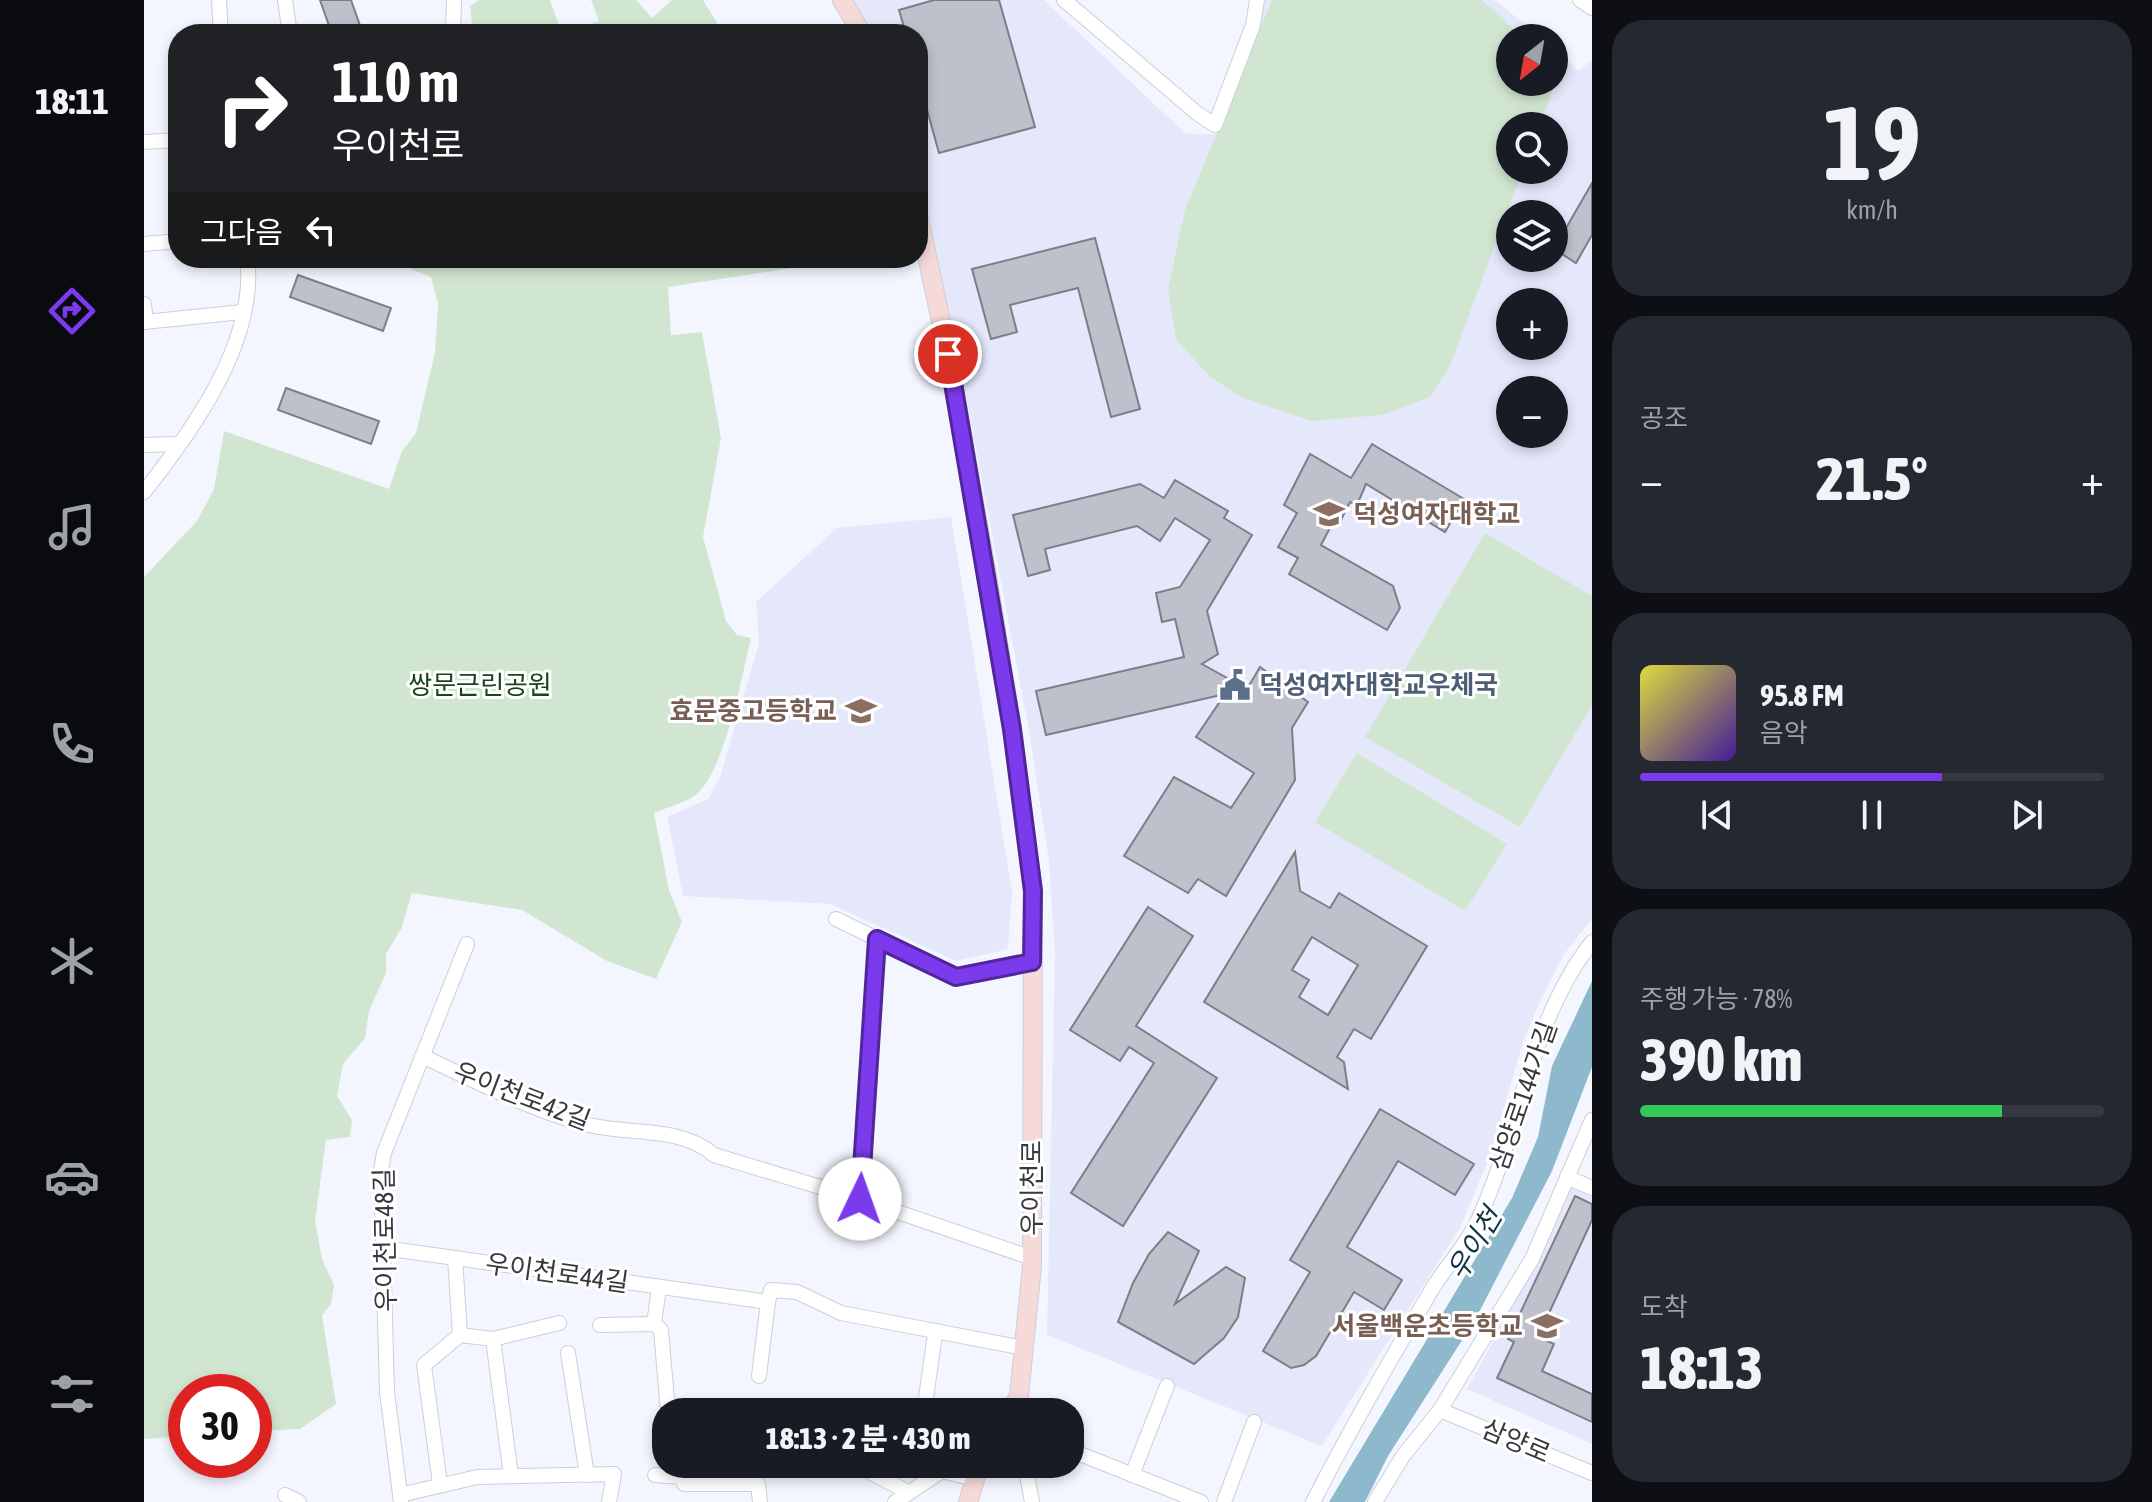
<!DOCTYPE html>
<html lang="ko">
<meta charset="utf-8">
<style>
:root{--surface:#171b24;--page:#242831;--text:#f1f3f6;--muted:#9ea1a6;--line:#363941;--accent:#7c3aed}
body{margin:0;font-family:"Asap Condensed","Noto Sans KR",sans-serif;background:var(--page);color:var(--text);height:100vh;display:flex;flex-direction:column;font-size:30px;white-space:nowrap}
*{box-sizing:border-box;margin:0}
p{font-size:26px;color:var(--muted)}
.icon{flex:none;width:44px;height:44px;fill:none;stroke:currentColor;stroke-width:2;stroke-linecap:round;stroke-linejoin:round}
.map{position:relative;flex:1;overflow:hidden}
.sheet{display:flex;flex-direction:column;gap:20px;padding:20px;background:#0d0f14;width:560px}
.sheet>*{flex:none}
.banner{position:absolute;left:24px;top:24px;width:760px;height:244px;border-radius:32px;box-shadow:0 4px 12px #0003;background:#202124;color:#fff;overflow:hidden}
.needle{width:52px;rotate:211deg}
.buttons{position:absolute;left:1352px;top:24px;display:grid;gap:16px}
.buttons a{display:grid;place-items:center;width:72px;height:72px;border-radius:50%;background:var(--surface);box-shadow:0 4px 12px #0003;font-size:40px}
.speed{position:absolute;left:24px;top:1374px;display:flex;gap:16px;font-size:40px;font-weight:700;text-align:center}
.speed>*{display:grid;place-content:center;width:104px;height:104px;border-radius:50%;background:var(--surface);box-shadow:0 4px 12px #0003;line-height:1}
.speed .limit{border:12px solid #d22;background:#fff;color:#111}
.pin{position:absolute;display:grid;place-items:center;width:68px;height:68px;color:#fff;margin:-34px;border:4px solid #fff;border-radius:50%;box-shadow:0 2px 8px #0007}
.me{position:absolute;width:88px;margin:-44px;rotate:3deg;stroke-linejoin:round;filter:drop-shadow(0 0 6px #0008)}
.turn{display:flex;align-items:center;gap:28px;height:168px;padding:0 32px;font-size:36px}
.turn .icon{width:104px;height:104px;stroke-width:2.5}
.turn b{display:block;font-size:56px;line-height:68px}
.then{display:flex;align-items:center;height:76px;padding:0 32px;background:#0003;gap:16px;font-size:30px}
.big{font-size:60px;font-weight:800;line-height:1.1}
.sheet .card{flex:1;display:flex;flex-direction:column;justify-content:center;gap:12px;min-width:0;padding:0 28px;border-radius:32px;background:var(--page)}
.sheet .dial{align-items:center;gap:0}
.dial b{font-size:104px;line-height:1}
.song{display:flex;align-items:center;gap:24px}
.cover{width:96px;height:96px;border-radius:12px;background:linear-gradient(135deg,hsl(60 70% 55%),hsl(260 70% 35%))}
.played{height:8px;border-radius:4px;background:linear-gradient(90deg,var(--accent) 65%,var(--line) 65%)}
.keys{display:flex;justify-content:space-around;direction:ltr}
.heat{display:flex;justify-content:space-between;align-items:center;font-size:44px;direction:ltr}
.charge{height:12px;border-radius:6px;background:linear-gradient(90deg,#34c759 78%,var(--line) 0)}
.trip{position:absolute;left:508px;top:1398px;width:432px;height:80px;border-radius:32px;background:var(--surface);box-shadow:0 4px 12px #0003;font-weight:800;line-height:80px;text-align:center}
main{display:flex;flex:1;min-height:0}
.tab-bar{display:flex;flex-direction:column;width:144px;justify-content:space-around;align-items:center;background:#090b0e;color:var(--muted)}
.tab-bar .icon{width:56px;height:56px}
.tab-bar .on{color:var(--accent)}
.tab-bar b{font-size:36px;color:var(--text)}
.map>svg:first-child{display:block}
</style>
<main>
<nav class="tab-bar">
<b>18:11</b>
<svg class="icon on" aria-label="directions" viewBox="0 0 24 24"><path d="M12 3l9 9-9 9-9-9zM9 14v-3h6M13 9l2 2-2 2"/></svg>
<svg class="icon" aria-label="music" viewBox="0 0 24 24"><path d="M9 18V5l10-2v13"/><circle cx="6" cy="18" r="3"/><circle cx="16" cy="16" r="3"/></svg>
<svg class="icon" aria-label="phone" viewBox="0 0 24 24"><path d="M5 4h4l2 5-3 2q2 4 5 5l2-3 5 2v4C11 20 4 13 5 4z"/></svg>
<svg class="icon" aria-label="climate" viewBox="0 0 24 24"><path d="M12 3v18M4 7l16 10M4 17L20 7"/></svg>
<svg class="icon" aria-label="car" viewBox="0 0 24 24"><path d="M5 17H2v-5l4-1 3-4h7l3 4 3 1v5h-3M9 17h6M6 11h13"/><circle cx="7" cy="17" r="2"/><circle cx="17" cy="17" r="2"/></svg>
<svg class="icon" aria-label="filters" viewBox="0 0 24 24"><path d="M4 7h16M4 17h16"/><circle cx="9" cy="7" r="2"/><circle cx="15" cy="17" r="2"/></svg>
</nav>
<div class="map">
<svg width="1448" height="1502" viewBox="0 0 1448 1502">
<rect width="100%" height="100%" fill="#f4f6ff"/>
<g fill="#e5e8fb" fill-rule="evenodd">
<path d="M 707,0 L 900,0 L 1042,134 L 1071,134 L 1119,0 L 1351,0 L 1398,38 L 1366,38 L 1366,82 L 1410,82 L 1410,49 L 1434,71 L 1448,60 L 1448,918 L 1419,956 L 1398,997 L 1379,1042 L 1346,1156 L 1316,1228 L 1178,1446 L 903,1335 L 911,954 L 905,861 L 885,731 L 817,369 L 774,170 L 774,34 L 726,34 ZM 1366,126 L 1410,126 L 1410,170 L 1366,170 ZM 1366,214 L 1410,214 L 1410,258 L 1366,258 ZM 1366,302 L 1410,302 L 1410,346 L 1366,346 ZM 1366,390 L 1410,390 L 1410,434 L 1366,434 Z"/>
<path d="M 807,517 L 868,891 L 864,949 L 812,961 L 686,904 L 539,896 L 523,817 L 564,799 L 576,778 L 615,643 L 612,602 L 693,528 Z"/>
<path d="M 1425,1185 L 1448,1196 L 1448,1444 L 1323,1389 L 1392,1262 Z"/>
</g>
<g fill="#d1e6d0">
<path d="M 335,0 L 406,0 L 418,34 L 329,34 L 326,6 Z"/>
<path d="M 447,0 L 492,0 L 508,18 L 528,0 L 559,0 L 580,34 L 420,34 L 455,21 Z"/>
<path d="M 1128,0 L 1338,0 L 1379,38 L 1366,38 L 1366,82 L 1407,82 L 1409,89 L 1396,126 L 1366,126 L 1366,170 L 1379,170 L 1306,366 L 1286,397 L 1238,415 L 1167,421 L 1097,397 L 1065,376 L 1032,339 L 1024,289 L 1041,210 Z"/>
<path d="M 239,258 L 714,258 L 524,287 L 527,335 L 558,332 L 577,438 L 559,537 L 582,621 L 593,635 L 607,638 C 598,676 582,764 555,792 C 546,802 523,807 510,813 L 525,890 L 538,922 L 512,979 L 463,961 L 378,910 L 268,893 L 257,929 L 242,954 L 242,973 L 225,1011 L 221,1038 L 199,1064 L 193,1096 L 208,1120 L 206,1137 L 182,1140 L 171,1221 L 178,1259 L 190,1285 L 187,1304 L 178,1315 L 192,1404 L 156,1429 L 110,1431 L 110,1392 L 42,1392 L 42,1436 L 0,1439 L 0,577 L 53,521 L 70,489 L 80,431 L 245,489 L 258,451 L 272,433 L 291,352 L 294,304 L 287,277 Z"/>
<path d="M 1341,533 L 1448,596 L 1448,705 L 1376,827 L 1221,737 Z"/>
<path d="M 1213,753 L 1363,844 L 1321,911 L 1171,822 Z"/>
</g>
<path fill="#8eb9cc" d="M 1448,981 L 1448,1067 L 1408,1171 L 1331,1320 L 1244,1456 L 1221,1502 L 1185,1502 L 1368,1198 L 1394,1137 L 1408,1066 Z"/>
<g fill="#bec0cb" stroke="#7c7e88" stroke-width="2" fill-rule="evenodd">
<path d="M 176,0 L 207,0 L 219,34 L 188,34 Z"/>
<path d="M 790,0 L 855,0 L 891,127 L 795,153 L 774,77 L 774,34 L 762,34 L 755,10 Z"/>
<path d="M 1448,183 L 1448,235 L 1432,263 L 1410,249 Z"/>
<path d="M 951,238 L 996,409 L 967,417 L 934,288 L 866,305 L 873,332 L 847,339 L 828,269 Z"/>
<path d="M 154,275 L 247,308 L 239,331 L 146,297 Z"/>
<path d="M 142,388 L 235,421 L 227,444 L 134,410 Z"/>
<path d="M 1228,444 L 1320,499 L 1301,532 L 1222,484 L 1213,505 L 1206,502 L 1194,526 L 1188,524 L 1177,545 L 1249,586 L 1256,608 L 1243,630 L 1145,574 L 1154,558 L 1134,547 L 1153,513 L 1140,505 L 1166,454 L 1207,478 Z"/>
<path d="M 1031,480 L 1084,511 L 1080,518 L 1108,535 L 1063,611 L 1074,654 L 1058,664 L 1103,689 L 1116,667 L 1164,702 L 1148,728 L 1151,780 L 1082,896 L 1054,879 L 1044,893 L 980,856 L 1030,777 L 1087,808 L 1110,773 L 1052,737 L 1081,694 L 902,735 L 892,691 L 1040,657 L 1031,619 L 1018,622 L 1012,593 L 1036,587 L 1066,540 L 1031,518 L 1016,541 L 993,526 L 901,549 L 906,570 L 884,576 L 869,515 L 996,484 L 1020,498 Z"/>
<path d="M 1151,852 L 1156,891 L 1186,908 L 1195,893 L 1283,946 L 1227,1039 L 1210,1029 L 1193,1057 L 1200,1062 L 1204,1089 L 1060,1002 ZM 1168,937 L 1214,965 L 1184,1015 L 1155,997 L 1165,980 L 1148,970 Z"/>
<path d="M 1004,907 L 1049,936 L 992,1026 L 1073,1078 L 979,1226 L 927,1193 L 1010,1063 L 985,1047 L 976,1061 L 926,1030 Z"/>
<path d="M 1236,1109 L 1330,1164 L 1311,1195 L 1254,1161 L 1203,1247 L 1258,1280 L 1240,1310 L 1210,1292 L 1172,1356 L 1160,1365 L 1147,1368 L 1119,1351 L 1166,1272 L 1146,1260 Z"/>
<path d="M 1431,1196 L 1448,1204 L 1448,1220 L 1394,1337 L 1410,1344 L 1398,1371 L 1448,1394 L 1448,1422 L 1353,1378 L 1370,1342 L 1364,1339 Z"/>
<path d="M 1024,1232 L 1055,1251 L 1031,1304 L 1082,1267 L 1101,1278 L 1094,1317 L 1080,1338 L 1050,1364 L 974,1322 L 989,1283 L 1005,1254 Z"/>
</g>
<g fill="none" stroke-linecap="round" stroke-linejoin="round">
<defs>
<g id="street">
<path d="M 75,0 L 77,34"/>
<path d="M 141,0 L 146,34"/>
<path d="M 920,0 L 1054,114 L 1071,125 L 1109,25 L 1113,0"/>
<path d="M 1436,0 L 1448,8"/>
<path d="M 309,34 L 310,0"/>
<path d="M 0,142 L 34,140"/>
<path d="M 0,244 L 34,241"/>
<path d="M 0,304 L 2,322"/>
<path d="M 0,322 L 98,312"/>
<path d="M 0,445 L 34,444"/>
<path d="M 0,492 C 49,430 114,340 103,258"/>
<path d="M 692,919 L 812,977 L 888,962"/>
<path d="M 278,1056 C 332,1081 388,1111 445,1125 C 487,1135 536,1126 570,1155 L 716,1199 L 888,1258"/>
<path d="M 1423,1177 L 1448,1188"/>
<path d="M 716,1199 L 733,939"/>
<path d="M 240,1248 L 624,1302 L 627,1290 L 653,1292 L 697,1313 L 880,1348"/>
<path d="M 311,1258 L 316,1335"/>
<path d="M 515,1288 L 510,1324 L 517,1330 L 524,1412"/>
<path d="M 456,1325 L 510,1324"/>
<path d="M 349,1339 L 367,1476"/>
<path d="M 424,1353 L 443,1475"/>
<path d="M 615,1376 L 624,1302"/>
<path d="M 1296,1410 L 1448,1473"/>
<path d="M 780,1412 L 791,1334"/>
<path d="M 926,1450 L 1057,1502"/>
<path d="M 710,1464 L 764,1492"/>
<path d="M 780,1464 L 780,1480"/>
<path d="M 881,1464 L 888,1502"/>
<path d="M 511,1475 L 539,1477 L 540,1484 L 614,1484 L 616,1502"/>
<path d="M 988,1475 L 1023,1386"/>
<path d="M 296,1484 L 280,1365 L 316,1335 L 349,1339 L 415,1323"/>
<path d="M 141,1495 L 155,1502"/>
<path d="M 256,1495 L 333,1477 L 470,1474 L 465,1502"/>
<path d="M 257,1502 L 243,1392 L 237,1170 L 240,1153 L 323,944"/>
<path d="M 751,1502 L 798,1471 L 831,1479"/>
<path d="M 1080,1502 L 1110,1422"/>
<path d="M 1169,1502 C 1206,1430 1246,1360 1287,1291 C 1301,1267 1323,1245 1334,1220 C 1376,1130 1386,1020 1448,942"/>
<path d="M 1231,1502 L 1259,1456 L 1296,1410 L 1388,1259 L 1448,1120"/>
</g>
<g id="secondary">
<path d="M 698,0 L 718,34"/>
<path d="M 774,214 L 804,354 L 844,581 L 868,729 L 889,891 L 888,1266 L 875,1396 L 866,1412"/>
<path d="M 824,1502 L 836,1464"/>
</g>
</defs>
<use href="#street" stroke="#ccced9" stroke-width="16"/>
<use href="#secondary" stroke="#ccced9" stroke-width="20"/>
<use href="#street" stroke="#fff" stroke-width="14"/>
<use href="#secondary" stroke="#f5dad9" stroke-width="18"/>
</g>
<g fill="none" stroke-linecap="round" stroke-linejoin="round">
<defs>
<path id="route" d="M 716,1199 L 733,939 L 812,977 L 888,962 L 889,891 L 868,729 L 804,354"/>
</defs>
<use href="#route" stroke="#51269a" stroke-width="20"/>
<use href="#route" stroke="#7c3aed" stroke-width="14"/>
</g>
<defs>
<symbol id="university-bare" viewBox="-9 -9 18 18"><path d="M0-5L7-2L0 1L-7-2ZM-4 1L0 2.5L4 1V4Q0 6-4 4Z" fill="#8d6e63" stroke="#fff" stroke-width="2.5" paint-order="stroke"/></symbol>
<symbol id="civic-bare" viewBox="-9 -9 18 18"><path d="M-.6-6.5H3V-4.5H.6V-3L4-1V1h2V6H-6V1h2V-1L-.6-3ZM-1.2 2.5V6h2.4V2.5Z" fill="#5c6f8a" stroke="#fff" stroke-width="2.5" paint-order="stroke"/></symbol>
<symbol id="school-bare" viewBox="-9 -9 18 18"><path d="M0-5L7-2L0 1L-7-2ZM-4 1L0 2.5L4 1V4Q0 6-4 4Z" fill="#8d6e63" stroke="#fff" stroke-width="2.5" paint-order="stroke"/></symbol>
</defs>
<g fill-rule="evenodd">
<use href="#university-bare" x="1163" y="492" width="44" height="44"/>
<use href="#civic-bare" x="1069" y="663" width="44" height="44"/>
<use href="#school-bare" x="695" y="689" width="44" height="44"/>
<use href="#school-bare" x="1381" y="1304" width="44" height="44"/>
</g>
<g text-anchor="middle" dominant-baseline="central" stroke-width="6" stroke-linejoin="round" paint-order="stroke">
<g font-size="26" font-weight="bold" fill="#785e54" stroke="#fff" text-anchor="end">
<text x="1209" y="514" text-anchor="start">덕성여자대학교</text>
<text x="693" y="711">효문중고등학교</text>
<text x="1379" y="1326">서울백운초등학교</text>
</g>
<g font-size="26" fill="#19451d" stroke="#fff">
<text x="336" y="685">쌍문근린공원</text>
</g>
<g font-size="26" font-weight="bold" fill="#4e5e75" stroke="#fff" text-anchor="start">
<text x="1115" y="685">덕성여자대학교우체국</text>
</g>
<g font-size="26" fill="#38393e" stroke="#fff">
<text transform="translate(378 1096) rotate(21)">우이천로42길</text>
<text transform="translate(1379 1096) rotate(-71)">삼양로144가길</text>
<text transform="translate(888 1188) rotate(-90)">우이천로</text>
<text transform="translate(241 1240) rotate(-91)">우이천로48길</text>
<text transform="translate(413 1273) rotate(8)">우이천로44길</text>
<text transform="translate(1372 1441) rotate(23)">삼양로</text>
</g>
<g font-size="28" font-style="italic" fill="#0f3645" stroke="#fff">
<text transform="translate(1330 1244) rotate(-59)">우이천</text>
</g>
</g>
</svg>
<div class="buttons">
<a><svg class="needle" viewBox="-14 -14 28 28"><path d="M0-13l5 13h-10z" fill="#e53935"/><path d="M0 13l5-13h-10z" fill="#9ea1a6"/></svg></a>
<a><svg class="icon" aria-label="search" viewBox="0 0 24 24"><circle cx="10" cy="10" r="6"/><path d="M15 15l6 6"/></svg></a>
<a><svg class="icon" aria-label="layers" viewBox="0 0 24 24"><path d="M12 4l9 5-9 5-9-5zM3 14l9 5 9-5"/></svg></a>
<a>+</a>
<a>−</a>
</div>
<div class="speed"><div class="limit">30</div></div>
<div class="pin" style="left:804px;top:354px;background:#d93025"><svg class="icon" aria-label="arrive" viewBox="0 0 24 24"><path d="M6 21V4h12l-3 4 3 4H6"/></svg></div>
<svg class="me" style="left:716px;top:1199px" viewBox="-20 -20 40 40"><circle r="19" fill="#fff"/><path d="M0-13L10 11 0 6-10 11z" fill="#7c3aed"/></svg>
<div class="trip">18:13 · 2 분 · 430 m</div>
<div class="banner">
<div class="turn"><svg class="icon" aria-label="right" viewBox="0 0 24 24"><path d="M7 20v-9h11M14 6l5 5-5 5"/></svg><div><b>110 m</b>우이천로</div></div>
<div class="then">그다음<svg class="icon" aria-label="left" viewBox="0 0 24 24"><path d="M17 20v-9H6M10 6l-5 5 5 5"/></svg></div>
</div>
</div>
<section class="sheet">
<div class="card dial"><b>19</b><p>km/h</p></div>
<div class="card"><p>공조</p>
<div class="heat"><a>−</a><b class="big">21.5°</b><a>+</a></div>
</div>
<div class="card">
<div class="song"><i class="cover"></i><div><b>95.8 FM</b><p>음악</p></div></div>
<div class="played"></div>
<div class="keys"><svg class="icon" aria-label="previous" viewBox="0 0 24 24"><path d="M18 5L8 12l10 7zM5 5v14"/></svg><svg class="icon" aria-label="pause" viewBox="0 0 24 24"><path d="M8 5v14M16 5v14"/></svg><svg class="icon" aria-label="next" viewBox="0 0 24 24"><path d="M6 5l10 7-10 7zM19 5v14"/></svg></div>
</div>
<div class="card"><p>주행 가능 · 78%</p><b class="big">390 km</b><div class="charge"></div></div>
<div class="card"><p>도착</p><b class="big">18:13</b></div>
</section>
</main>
